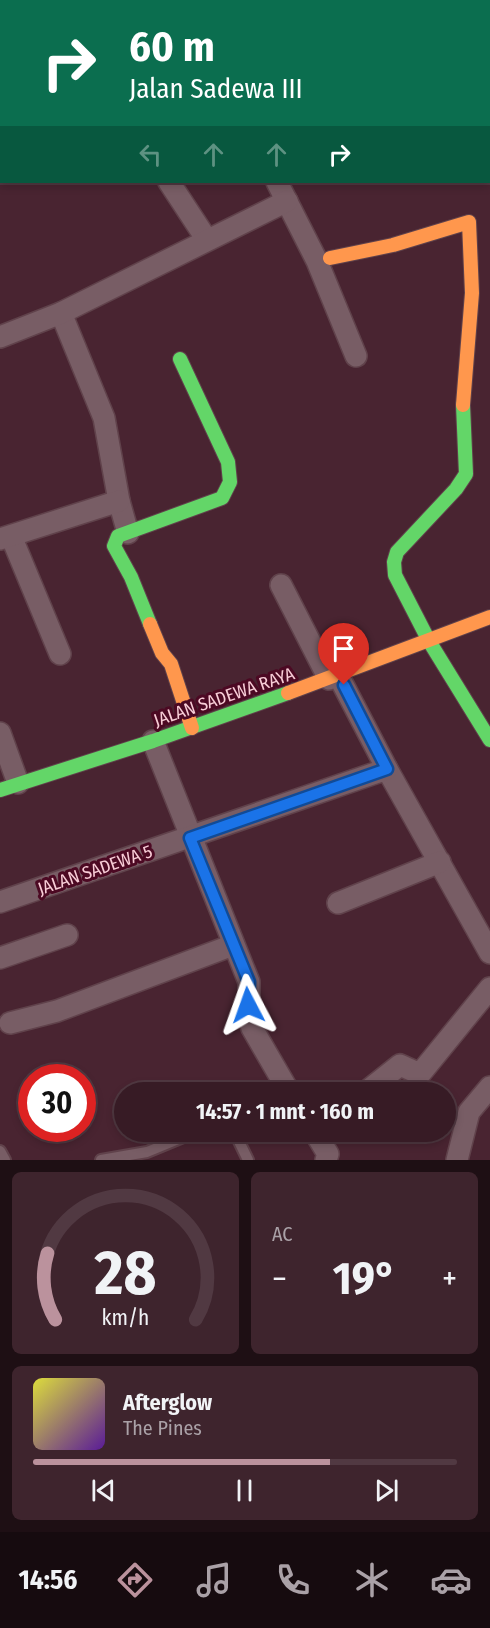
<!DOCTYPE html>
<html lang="id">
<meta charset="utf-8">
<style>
:root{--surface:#371b25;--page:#3e242d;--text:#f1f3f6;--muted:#aaa1a7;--line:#513942;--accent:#bb929d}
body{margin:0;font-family:"Fira Sans Condensed",sans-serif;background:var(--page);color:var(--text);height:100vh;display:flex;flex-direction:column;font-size:22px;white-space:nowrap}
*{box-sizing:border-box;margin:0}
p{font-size:20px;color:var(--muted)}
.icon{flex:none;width:33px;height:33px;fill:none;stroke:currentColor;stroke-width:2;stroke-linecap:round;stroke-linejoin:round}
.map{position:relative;height:1160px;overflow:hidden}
.details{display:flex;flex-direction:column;gap:12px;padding:12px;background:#1e0f14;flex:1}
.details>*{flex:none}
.hud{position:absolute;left:0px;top:0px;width:490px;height:183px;box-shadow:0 3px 9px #0003,0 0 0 2px var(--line);background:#0b6e4f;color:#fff;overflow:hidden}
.speed{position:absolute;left:18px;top:1064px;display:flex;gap:12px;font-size:30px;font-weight:700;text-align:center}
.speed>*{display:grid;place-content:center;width:78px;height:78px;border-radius:50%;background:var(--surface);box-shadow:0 3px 9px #0003,0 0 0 2px var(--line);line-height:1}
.speed .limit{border:9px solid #d22;background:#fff;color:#111}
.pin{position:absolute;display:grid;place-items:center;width:51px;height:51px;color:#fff;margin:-62px -26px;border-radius:50% 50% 50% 0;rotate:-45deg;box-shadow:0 0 6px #0007}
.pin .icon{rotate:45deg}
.me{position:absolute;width:66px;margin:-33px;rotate:356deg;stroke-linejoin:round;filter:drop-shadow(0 0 4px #0008)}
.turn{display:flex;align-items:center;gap:21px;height:126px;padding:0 30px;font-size:27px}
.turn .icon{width:78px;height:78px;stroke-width:2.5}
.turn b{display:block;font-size:42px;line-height:51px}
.lanes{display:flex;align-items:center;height:57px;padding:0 30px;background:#0003;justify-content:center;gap:30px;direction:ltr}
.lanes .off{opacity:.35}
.big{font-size:45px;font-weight:700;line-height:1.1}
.details .tile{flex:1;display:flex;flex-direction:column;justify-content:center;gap:9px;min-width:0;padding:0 21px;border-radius:9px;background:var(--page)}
.details .dial{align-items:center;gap:0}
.dial svg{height:156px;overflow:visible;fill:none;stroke:var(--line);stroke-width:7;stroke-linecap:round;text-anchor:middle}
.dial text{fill:var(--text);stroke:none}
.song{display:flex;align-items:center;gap:18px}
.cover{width:72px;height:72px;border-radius:9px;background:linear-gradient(135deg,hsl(60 70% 55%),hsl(270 70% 35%))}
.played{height:6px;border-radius:3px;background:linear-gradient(90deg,var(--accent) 70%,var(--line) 70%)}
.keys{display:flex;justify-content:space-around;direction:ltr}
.heat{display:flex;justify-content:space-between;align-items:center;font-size:33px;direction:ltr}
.details .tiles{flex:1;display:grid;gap:12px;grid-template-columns:1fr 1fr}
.tile:last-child{grid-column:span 2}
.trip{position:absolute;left:114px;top:1082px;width:342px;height:60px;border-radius:30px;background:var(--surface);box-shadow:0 3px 9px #0003,0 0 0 2px var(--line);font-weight:700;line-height:60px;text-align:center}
.tab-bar{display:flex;height:96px;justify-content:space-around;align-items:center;background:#160b0f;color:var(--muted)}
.tab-bar .icon{width:42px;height:42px}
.tab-bar .active{color:var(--accent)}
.tab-bar b{font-size:27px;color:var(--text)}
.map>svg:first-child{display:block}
</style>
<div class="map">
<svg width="490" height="1160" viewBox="0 0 490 1160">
<rect width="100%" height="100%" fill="#492431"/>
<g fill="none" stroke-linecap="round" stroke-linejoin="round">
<defs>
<g id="lane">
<path d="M 234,1131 L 248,1160"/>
<path d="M 0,1151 L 5,1160"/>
<path d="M 101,1160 L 147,1152 L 198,1131"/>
</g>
<g id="street">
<path d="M 363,2 L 364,0"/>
<path d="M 169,182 L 207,240"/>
<path d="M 277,182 L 317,261 L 356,356"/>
<path d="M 61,313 L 104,418 L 119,501 L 128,533"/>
<path d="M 0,337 L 61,313 L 287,201"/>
<path d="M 11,536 L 60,654"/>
<path d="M 0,539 L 119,501"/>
<path d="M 281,585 L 329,679"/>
<path d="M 338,675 L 387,769 L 490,953"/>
<path d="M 0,733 L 18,783"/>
<path d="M 153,741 L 249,982 L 249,1018 L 252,1028 L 289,1092"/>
<path d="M 0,902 L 387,769"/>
<path d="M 338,903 L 440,862"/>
<path d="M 0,958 L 67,935"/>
<path d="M 10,1023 L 57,1011 L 233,945"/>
<path d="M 366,1092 L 400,1065 L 420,1074 L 490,988"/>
<path d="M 314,1131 L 328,1154 L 326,1160"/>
<path d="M 457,1160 L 469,1112 L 490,1087"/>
</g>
<g id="fast">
<path d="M 463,405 L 466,474 L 456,489 L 397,552 L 394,562 L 395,575 L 429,641 L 490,740"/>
<path d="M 150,624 L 131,577 L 114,546 L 118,536 L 222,498 L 230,482 L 228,462 L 180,359"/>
<path d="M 0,790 L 153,741 L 288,693"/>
</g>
<g id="slow">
<path d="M 330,258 L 393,245 L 469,222 L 472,293 L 463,405"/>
<path d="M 150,624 L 162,653 L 171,664 L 192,728"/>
<path d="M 288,693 L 490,617"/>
</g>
</defs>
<use href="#lane" stroke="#60424b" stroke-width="14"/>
<use href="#street" stroke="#60424b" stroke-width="24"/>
<use href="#fast" stroke="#60424b" stroke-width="16"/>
<use href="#slow" stroke="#60424b" stroke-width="16"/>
<use href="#lane" stroke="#785d65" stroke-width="10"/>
<use href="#street" stroke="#785d65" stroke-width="21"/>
<use href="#fast" stroke="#63d668" stroke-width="14"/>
<use href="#slow" stroke="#ff974d" stroke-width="14"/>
</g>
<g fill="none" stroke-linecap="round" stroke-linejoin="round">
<defs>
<path id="route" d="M 248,1005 L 249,982 L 190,838 L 387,769 L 344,685"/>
</defs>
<use href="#route" stroke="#114b97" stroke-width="15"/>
<use href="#route" stroke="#1a73e8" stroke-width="10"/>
</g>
<g text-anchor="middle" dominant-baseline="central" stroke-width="6" stroke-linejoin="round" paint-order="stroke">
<g font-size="18" fill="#f8cdd7" stroke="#4c0923">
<text transform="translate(224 697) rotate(-19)">JALAN SADEWA RAYA</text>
<text transform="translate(95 870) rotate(-19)">JALAN SADEWA 5</text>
</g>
</g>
</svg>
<div class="speed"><div class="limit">30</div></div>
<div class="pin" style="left:344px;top:685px;background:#d93025"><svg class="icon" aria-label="arrive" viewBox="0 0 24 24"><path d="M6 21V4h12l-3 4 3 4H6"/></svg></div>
<svg class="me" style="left:248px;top:1005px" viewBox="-20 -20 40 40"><path d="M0-17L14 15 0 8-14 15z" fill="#1a73e8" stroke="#fff" stroke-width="4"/></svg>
<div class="trip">14:57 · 1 mnt · 160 m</div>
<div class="hud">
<div class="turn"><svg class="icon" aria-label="right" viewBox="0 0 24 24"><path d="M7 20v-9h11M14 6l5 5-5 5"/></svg><div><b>60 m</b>Jalan Sadewa III</div></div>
<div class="lanes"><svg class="icon off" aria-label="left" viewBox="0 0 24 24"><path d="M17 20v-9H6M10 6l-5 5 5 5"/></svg><svg class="icon off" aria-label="ahead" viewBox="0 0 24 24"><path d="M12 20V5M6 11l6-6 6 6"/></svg><svg class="icon off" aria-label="ahead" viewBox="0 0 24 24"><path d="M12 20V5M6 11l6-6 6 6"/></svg><svg class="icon" aria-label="right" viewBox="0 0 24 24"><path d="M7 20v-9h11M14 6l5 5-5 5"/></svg></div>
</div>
</div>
<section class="details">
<div class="tiles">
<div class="tile dial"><svg viewBox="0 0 100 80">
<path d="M14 69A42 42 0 1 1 86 69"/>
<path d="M14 69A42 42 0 0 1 10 35" stroke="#bb929d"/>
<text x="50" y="56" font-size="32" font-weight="700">28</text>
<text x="50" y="72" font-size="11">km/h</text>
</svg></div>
<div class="tile"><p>AC</p>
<div class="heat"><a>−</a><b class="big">19°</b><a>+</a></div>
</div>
<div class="tile">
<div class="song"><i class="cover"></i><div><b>Afterglow</b><p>The Pines</p></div></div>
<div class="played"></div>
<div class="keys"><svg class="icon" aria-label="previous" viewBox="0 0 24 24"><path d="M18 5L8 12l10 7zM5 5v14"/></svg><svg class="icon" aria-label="pause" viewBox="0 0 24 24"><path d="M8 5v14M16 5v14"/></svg><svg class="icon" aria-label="next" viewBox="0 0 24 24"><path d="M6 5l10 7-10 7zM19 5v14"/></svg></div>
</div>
</div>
</section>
<nav class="tab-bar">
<b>14:56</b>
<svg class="icon active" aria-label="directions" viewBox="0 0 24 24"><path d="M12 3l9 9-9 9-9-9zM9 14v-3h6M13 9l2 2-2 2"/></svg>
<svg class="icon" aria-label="music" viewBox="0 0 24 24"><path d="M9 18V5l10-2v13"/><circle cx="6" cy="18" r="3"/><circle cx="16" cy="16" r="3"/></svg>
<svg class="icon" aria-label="phone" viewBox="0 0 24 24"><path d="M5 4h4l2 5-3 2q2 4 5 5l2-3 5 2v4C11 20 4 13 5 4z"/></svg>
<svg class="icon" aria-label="climate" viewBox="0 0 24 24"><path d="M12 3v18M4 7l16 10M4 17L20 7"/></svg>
<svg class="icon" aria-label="car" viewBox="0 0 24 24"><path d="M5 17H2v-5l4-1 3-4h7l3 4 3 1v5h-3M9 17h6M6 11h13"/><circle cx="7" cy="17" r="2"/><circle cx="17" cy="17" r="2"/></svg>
</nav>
